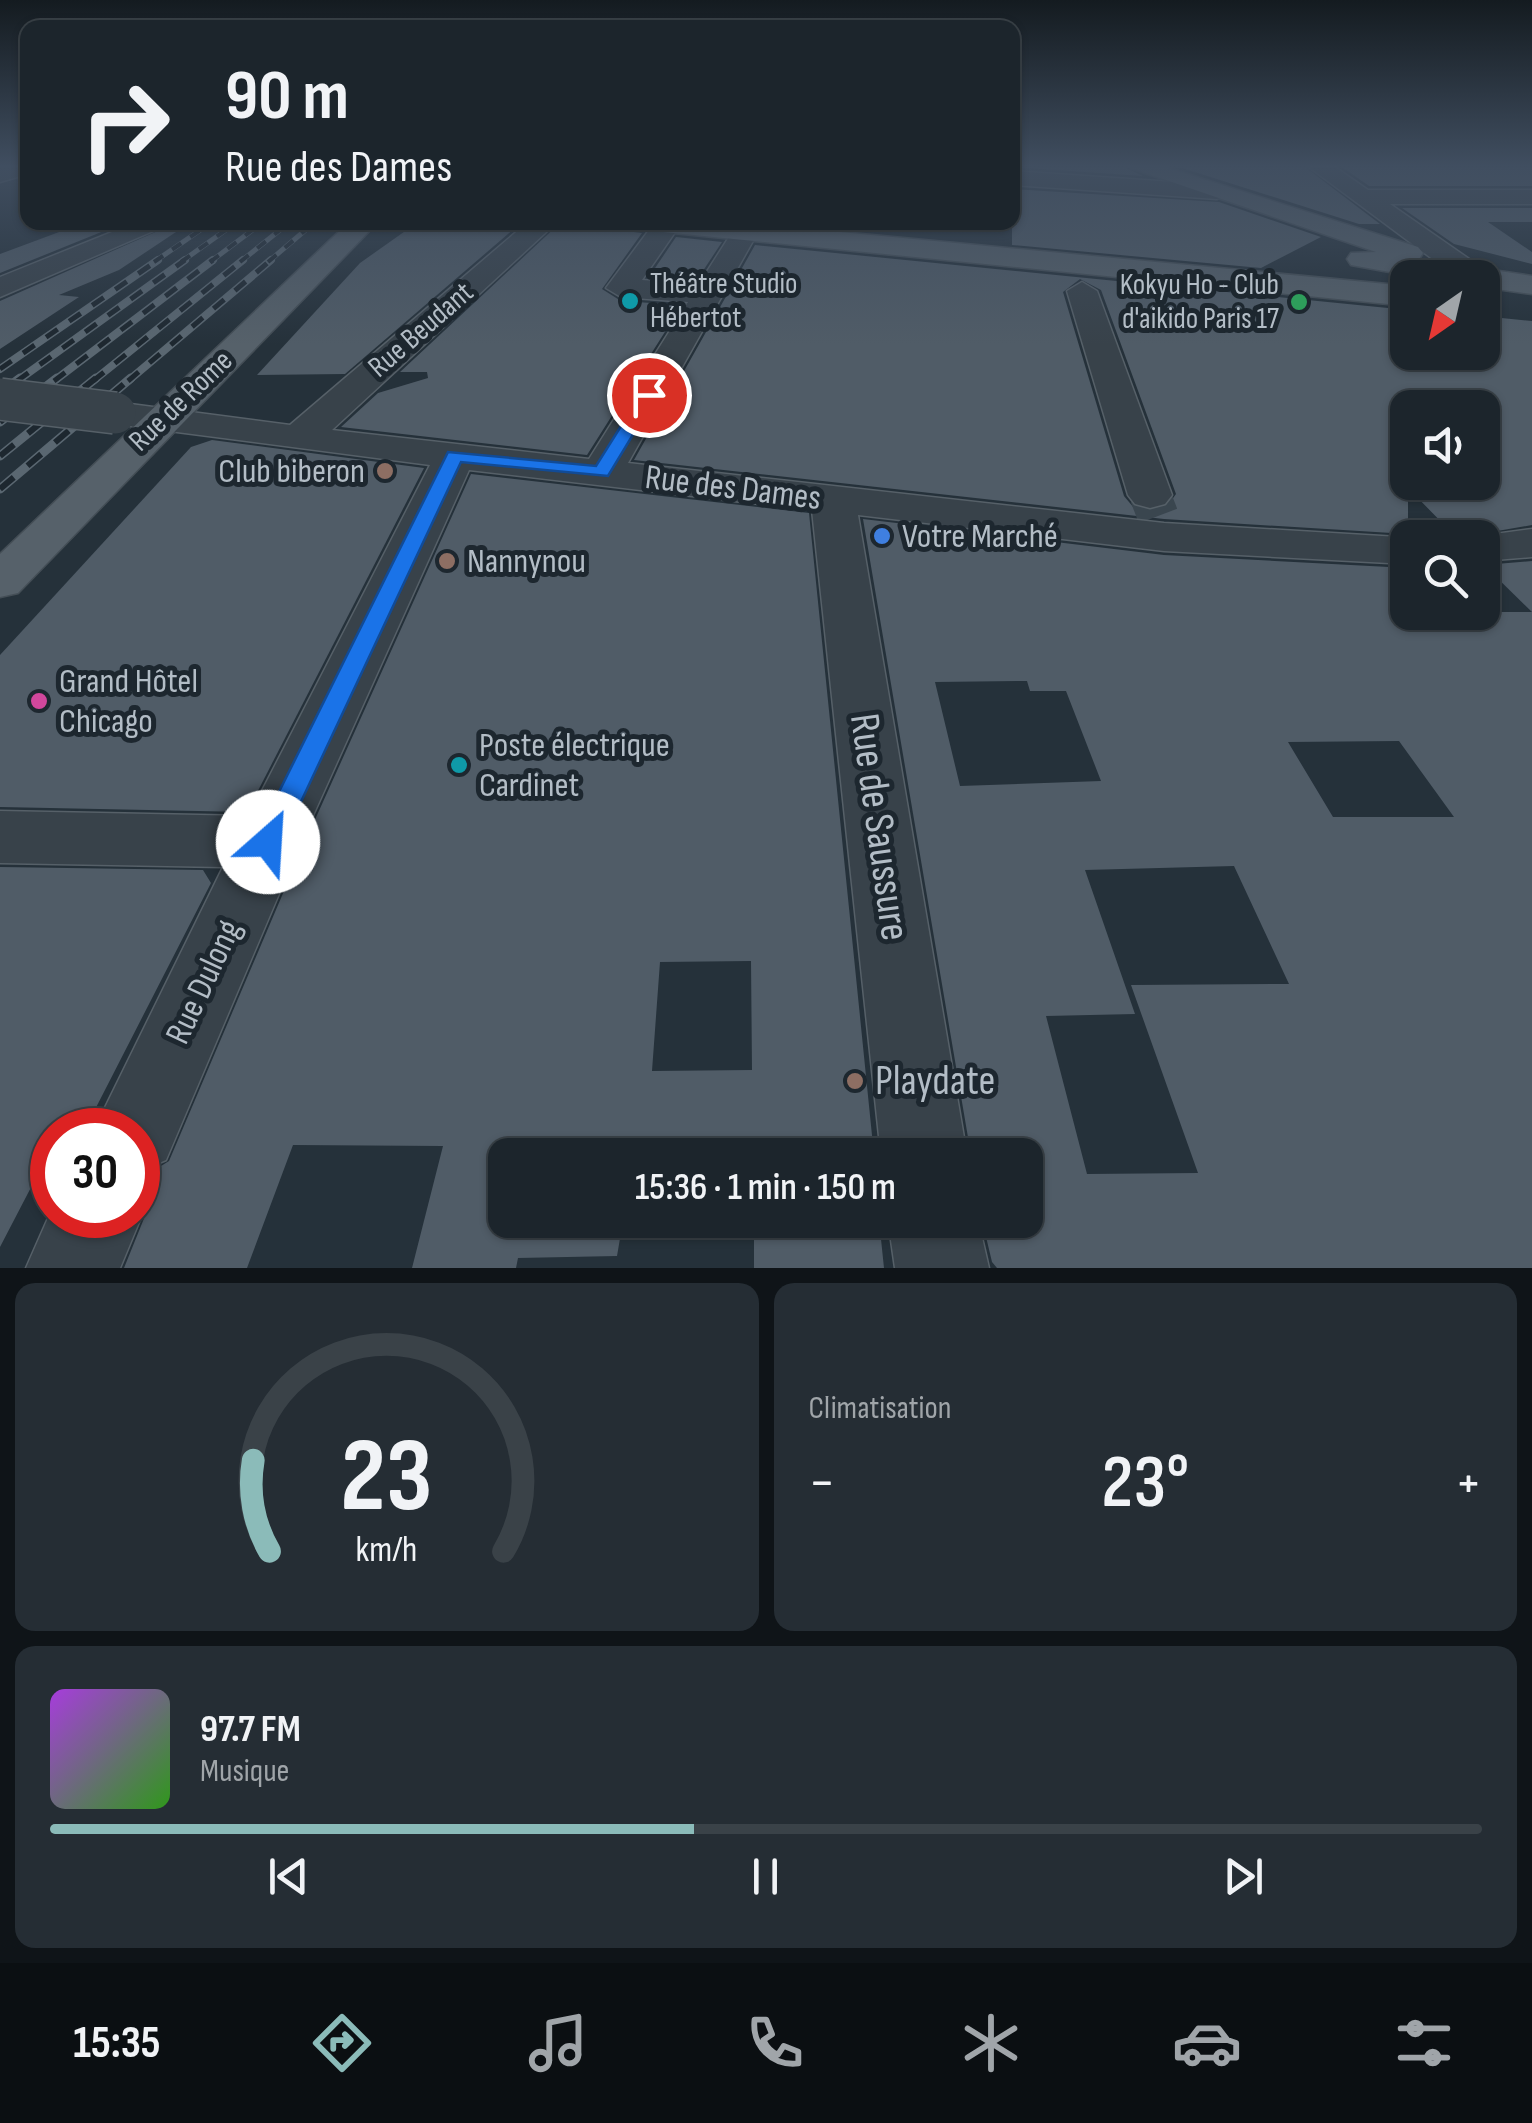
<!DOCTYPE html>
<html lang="fr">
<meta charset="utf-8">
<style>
:root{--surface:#1c252c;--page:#252d34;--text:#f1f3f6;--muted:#a0a5a9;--line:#3a4248;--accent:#8bbbb9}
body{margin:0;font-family:"Sofia Sans Condensed",sans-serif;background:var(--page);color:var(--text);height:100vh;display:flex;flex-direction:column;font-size:38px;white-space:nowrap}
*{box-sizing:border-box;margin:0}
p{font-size:32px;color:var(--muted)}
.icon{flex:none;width:55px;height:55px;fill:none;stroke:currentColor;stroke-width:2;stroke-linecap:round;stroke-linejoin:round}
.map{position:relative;height:1268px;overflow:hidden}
.panel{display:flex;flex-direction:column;gap:15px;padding:15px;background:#0f1418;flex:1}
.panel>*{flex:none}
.banner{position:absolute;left:20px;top:20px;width:1000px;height:210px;border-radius:20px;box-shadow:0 2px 8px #0004,0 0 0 2px var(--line);background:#1c252c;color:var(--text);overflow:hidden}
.needle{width:65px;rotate:214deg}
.controls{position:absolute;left:1390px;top:260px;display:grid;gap:20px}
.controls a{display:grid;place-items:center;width:110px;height:110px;border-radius:20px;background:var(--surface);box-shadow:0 2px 8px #0004,0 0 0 2px var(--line);font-size:50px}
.speed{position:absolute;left:30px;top:1108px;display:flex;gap:20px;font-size:50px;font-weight:700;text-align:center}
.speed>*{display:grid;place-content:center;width:130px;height:130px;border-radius:50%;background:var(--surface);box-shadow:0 2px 8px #0004,0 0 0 2px var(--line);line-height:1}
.speed .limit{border:15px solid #d22;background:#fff;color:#111}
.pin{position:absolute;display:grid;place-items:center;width:85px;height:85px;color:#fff;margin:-42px;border:5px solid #fff;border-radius:50%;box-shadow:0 2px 10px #0007}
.me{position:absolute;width:110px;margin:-55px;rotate:26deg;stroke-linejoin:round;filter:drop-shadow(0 0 8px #0008)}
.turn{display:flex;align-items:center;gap:35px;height:210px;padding:0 40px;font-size:45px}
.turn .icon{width:130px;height:130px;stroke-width:2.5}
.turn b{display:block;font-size:70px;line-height:85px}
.big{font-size:75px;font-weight:600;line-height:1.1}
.panel .card{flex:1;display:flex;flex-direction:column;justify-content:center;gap:15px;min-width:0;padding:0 35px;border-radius:20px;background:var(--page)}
.panel .dial{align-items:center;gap:0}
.dial svg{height:260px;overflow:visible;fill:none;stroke:var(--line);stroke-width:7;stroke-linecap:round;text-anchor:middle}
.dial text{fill:var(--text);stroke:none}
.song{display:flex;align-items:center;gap:30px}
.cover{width:120px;height:120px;border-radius:15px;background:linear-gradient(135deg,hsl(280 70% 55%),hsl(110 70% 35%))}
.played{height:10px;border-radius:5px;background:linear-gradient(90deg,var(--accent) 45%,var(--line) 45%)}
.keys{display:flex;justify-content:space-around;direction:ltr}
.heat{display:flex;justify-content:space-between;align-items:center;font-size:55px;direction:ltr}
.panel .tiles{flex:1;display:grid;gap:15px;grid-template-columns:1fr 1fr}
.card:last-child{grid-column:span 2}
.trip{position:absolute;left:488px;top:1138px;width:555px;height:100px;border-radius:20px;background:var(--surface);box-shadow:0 2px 8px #0004,0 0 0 2px var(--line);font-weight:600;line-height:100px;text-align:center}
.menu{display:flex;height:160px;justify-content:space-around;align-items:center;background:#0b0f12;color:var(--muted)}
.menu .icon{width:70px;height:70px}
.menu .current{color:var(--accent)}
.menu b{font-size:45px;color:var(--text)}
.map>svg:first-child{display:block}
</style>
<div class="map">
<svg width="1532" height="1268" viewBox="0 0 1532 1268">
<rect width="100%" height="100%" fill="#25313a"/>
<g fill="#505c67" fill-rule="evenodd">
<path d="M 1014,167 L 1124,167 L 1143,176 Z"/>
<path d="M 1179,167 L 1305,167 L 1380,224 L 1359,224 Z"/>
<path d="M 1342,167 L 1532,167 L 1532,186 L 1369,186 Z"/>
<path d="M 1012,189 L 1219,202 L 1321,237 L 1261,268 L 1012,245 Z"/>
<path d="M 1402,208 L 1532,208 L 1532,222 L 1488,222 L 1532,252 L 1532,264 L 1454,244 Z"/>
<path d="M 86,222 L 126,222 L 0,273 L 0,254 Z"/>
<path d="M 178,222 L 191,222 L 119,270 L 59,295 L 79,297 L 0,349 L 0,301 Z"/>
<path d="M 418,222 L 522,222 L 345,374 L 257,375 L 360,263 Z"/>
<path d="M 560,223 L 642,233 L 602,289 L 621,301 L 682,305 L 587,455 L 341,427 L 378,393 L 428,378 L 427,372 L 400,372 Z"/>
<path d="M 676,237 L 722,242 L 697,280 L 649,277 Z"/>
<path d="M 755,245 L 1408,310 L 1408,352 L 1482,352 L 1482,316 L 1532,321 L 1532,525 L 1457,538 L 1408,488 L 1408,534 L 1164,519 L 634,460 ZM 1080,279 L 1101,290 L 1176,494 L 1166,508 L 1151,512 L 1134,508 L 1124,496 L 1063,292 ZM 1408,408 L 1482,408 L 1482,482 L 1408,482 Z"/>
<path d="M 212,440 L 424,468 L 247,812 L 0,807 L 0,655 L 191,447 Z"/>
<path d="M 471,474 L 809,513 L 874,1155 L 505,1155 L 505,1220 L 635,1220 L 623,1221 L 617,1256 L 518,1258 L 516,1268 L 412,1268 L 443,1146 L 293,1145 L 247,1268 L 124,1268 L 145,1216 L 143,1207 L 161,1166 L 169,1161 L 304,844 ZM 751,961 L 752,1070 L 652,1071 L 660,962 Z"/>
<path d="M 863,519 L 1164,555 L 1408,568 L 1408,612 L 1532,612 L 1532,1268 L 997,1268 L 992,1262 L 982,1220 L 1025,1220 L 1025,1155 L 971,1155 ZM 1027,681 L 1030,691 L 1066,691 L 1101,781 L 960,786 L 935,682 ZM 1399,741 L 1454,817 L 1333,817 L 1288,742 ZM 1234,866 L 1289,984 L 1131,985 L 1198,1173 L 1087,1174 L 1046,1016 L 1135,1014 L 1085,870 Z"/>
<path d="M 1532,561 L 1532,612 L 1484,565 Z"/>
<path d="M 0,867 L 203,870 L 211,883 L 85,1129 L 52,1130 L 52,1147 L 0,1247 Z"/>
<path d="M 728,1220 L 879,1220 L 884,1268 L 754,1268 L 754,1228 L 728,1228 Z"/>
</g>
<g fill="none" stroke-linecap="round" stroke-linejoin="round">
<path stroke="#3a464f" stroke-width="41" stroke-dasharray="41 20" stroke-linecap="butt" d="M 1150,495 L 1158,516"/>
<defs>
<g id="minor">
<path d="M 28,167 L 28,174 L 0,182 L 0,168 Z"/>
<path d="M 1309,167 L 1335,167 L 1368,190 L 1532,190 L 1532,204 L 1390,204 L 1485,270 L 1490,276 L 1482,283 L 1482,278 L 1458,278 Z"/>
<path d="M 1012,171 L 1217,185 L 1229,192 L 1217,199 L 1012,185 Z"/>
<path d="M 137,222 L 174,222 L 0,297 L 0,277 Z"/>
<path d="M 528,222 L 557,222 L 332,430 L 589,459 L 688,302 L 621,297 L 606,288 L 655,222 L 680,225 L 642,280 L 699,284 L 736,226 L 745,224 L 758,232 L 628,463 L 1164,523 L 1415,538 L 1408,538 L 1408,564 L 1164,551 L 858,515 L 967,1155 L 881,1155 L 812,510 L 469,470 L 301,842 L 166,1160 L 138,1172 L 138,1130 L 94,1130 L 223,867 L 0,863 L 0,811 L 249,816 L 430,465 L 115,424 L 101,421 L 96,413 L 101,405 L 115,402 L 290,425 Z"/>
<path d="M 1082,282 L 1097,291 L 1172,495 L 1165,504 L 1150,508 L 1135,504 L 1128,495 L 1067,291 Z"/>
<path d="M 1532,529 L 1532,557 L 1482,561 L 1482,538 L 1465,538 Z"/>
<path d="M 138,1204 L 142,1215 L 120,1268 L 26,1268 L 52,1209 L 52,1215 L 138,1215 Z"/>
<path d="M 888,1220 L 978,1220 L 989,1268 L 895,1268 Z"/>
</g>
<g id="major">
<path d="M 1128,167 L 1165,167 L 1418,247 L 1423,253 L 1419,259 L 1532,276 L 1532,294 L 1482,287 L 1482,278 L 1423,278 L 1351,265 L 1347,259 L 1351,253 L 1376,252 Z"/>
<path d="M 349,222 L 378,222 L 18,593 L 0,597 L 0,554 Z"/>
<path d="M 630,222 L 735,222 L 1408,286 L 1408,306 L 643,230 Z"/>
</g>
</defs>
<use href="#minor" stroke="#566068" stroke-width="3"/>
<use href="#major" stroke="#444e56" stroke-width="3"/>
<use href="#minor" fill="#38424a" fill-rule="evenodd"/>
<use href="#major" fill="#56616a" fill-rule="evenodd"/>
<defs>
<g id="rail-far2">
<path d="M 154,262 L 212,222"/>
<path d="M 181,262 L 237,222"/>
<path d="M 210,262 L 263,222"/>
<path d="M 240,262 L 290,222"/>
<path d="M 268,262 L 315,222"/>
</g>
<g id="rail-far1">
<path d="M 0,369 L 158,260"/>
<path d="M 17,381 L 185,260"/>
<path d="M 54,381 L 213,260"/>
<path d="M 93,381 L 243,260"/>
<path d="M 128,381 L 271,260"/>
</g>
<g id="rail">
<path d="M 0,393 L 20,378"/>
<path d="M 0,422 L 57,378"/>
<path d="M 0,456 L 96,378"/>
<path d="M 0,489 L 131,378"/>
</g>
</defs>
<use href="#rail-far2" stroke="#5a6771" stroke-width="5"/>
<use href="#rail-far1" stroke="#5a6771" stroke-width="8"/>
<use href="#rail" stroke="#5a6771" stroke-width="9"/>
<use href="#rail-far2" stroke="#1d272f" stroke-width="4" stroke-dasharray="11" stroke-linecap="butt"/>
<use href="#rail-far1" stroke="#1d272f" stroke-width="5" stroke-dasharray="14" stroke-linecap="butt"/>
<use href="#rail" stroke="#1d272f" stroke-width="6" stroke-dasharray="18" stroke-linecap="butt"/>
<defs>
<path id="minor-bridge" d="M 0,399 L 115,413"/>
</defs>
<use href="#minor-bridge" stroke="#566068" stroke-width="44" stroke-linecap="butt"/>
<use href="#minor-bridge" stroke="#38424a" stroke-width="41"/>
</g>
<linearGradient id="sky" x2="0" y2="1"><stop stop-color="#141b20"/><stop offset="0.48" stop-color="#404e60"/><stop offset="1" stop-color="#404e60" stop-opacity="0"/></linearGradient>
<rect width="1532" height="345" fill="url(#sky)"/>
<path fill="#1a73e8" stroke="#114b97" stroke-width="2.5" d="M 643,391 L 657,395 L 608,476 L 461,462 L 282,842 L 278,850 L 258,850 L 254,842 L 448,452 L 596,466 Z"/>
<g fill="#0f9aa8" stroke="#1d272f" stroke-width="4">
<circle cx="630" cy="301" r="10"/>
<circle cx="459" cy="765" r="10"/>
</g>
<circle fill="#2e9e5b" stroke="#1d272f" stroke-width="4" cx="1299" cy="302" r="10"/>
<g fill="#8d6e63" stroke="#1d272f" stroke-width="4">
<circle cx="385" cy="471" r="10"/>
<circle cx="447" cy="561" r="10"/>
<circle cx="855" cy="1081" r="10"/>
</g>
<circle fill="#3f7fe0" stroke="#1d272f" stroke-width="4" cx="882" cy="536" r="10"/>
<circle fill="#d1479c" stroke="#1d272f" stroke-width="4" cx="39" cy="701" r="10"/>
<g text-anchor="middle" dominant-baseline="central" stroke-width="10" stroke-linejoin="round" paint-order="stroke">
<g font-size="30" fill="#b3bdc6" stroke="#1d272f" text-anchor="start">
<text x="650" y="284">Théâtre Studio<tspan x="650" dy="34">Hébertot</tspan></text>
<text x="1279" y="285" text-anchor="end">Kokyu Ho - Club<tspan x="1279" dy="34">d'aikido Paris 17</tspan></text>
</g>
<g font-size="30" fill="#b3bdc6" stroke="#1d272f">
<text transform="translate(421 330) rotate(-41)">Rue Beudant</text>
<text transform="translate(181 401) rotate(-44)">Rue de Rome</text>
</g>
<g font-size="35" fill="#b3bdc6" stroke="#1d272f" text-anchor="start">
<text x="365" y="471" text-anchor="end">Club biberon</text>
<text x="902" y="536">Votre Marché</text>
<text x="467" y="561">Nannynou</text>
<text x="59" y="681">Grand Hôtel<tspan x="59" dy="40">Chicago</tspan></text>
<text x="479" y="745">Poste électrique<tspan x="479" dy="40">Cardinet</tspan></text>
</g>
<g font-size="35" fill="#b3bdc6" stroke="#1d272f">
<text transform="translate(733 488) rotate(7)">Rue des Dames</text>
<text transform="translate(204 982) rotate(-65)">Rue Dulong</text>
</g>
<g font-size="42" fill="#b3bdc6" stroke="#1d272f">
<text transform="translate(879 827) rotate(82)">Rue de Saussure</text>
</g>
<g font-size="42" fill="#b3bdc6" stroke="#1d272f" text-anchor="start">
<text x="875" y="1081">Playdate</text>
</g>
</g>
</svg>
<div class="controls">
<a><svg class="needle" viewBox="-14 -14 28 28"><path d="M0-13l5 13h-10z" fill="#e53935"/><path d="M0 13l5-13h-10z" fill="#a0a5a9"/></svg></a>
<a><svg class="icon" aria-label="sound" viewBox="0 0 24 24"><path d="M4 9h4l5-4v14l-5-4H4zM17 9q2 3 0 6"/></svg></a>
<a><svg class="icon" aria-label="search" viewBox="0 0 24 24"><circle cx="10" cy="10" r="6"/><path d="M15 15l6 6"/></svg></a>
</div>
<div class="speed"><div class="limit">30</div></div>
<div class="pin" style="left:649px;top:395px;background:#d93025"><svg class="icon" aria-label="arrive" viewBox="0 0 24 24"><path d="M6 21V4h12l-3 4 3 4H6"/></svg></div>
<svg class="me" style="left:268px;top:842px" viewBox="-20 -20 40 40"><circle r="19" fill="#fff"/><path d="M0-13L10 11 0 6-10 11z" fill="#1a73e8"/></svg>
<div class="trip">15:36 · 1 min · 150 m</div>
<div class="banner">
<div class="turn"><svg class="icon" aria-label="right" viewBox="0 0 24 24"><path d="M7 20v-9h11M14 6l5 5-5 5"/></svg><div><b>90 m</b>Rue des Dames</div></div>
</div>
</div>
<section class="panel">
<div class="tiles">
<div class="card dial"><svg viewBox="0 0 100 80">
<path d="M14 69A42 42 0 1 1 86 69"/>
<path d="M14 69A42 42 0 0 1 9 41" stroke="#8bbbb9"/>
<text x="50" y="56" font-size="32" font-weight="700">23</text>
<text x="50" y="72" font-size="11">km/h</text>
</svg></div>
<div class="card"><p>Climatisation</p>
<div class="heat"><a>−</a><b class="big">23°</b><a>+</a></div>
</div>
<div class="card">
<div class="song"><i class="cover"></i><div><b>97.7 FM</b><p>Musique</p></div></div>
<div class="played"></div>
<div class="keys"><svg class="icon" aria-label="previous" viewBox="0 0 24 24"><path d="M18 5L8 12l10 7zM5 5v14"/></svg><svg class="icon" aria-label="pause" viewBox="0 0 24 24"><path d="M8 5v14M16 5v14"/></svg><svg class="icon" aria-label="next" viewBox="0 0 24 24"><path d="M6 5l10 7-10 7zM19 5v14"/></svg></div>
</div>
</div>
</section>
<nav class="menu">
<b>15:35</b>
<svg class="icon current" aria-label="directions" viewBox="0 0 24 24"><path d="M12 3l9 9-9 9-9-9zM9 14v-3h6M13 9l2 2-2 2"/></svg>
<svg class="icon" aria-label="music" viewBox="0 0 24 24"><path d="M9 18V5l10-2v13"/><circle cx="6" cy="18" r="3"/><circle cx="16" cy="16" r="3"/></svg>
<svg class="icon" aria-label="phone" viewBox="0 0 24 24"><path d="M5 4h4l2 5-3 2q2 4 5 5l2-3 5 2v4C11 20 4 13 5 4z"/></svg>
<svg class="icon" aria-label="climate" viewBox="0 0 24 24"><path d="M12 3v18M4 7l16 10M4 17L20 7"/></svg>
<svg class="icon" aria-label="car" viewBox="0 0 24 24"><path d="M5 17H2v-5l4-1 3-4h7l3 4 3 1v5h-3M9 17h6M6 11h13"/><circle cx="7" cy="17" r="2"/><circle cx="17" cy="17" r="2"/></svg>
<svg class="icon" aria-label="filters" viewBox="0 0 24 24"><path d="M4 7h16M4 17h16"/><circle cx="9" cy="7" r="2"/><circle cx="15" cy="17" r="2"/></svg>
</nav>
